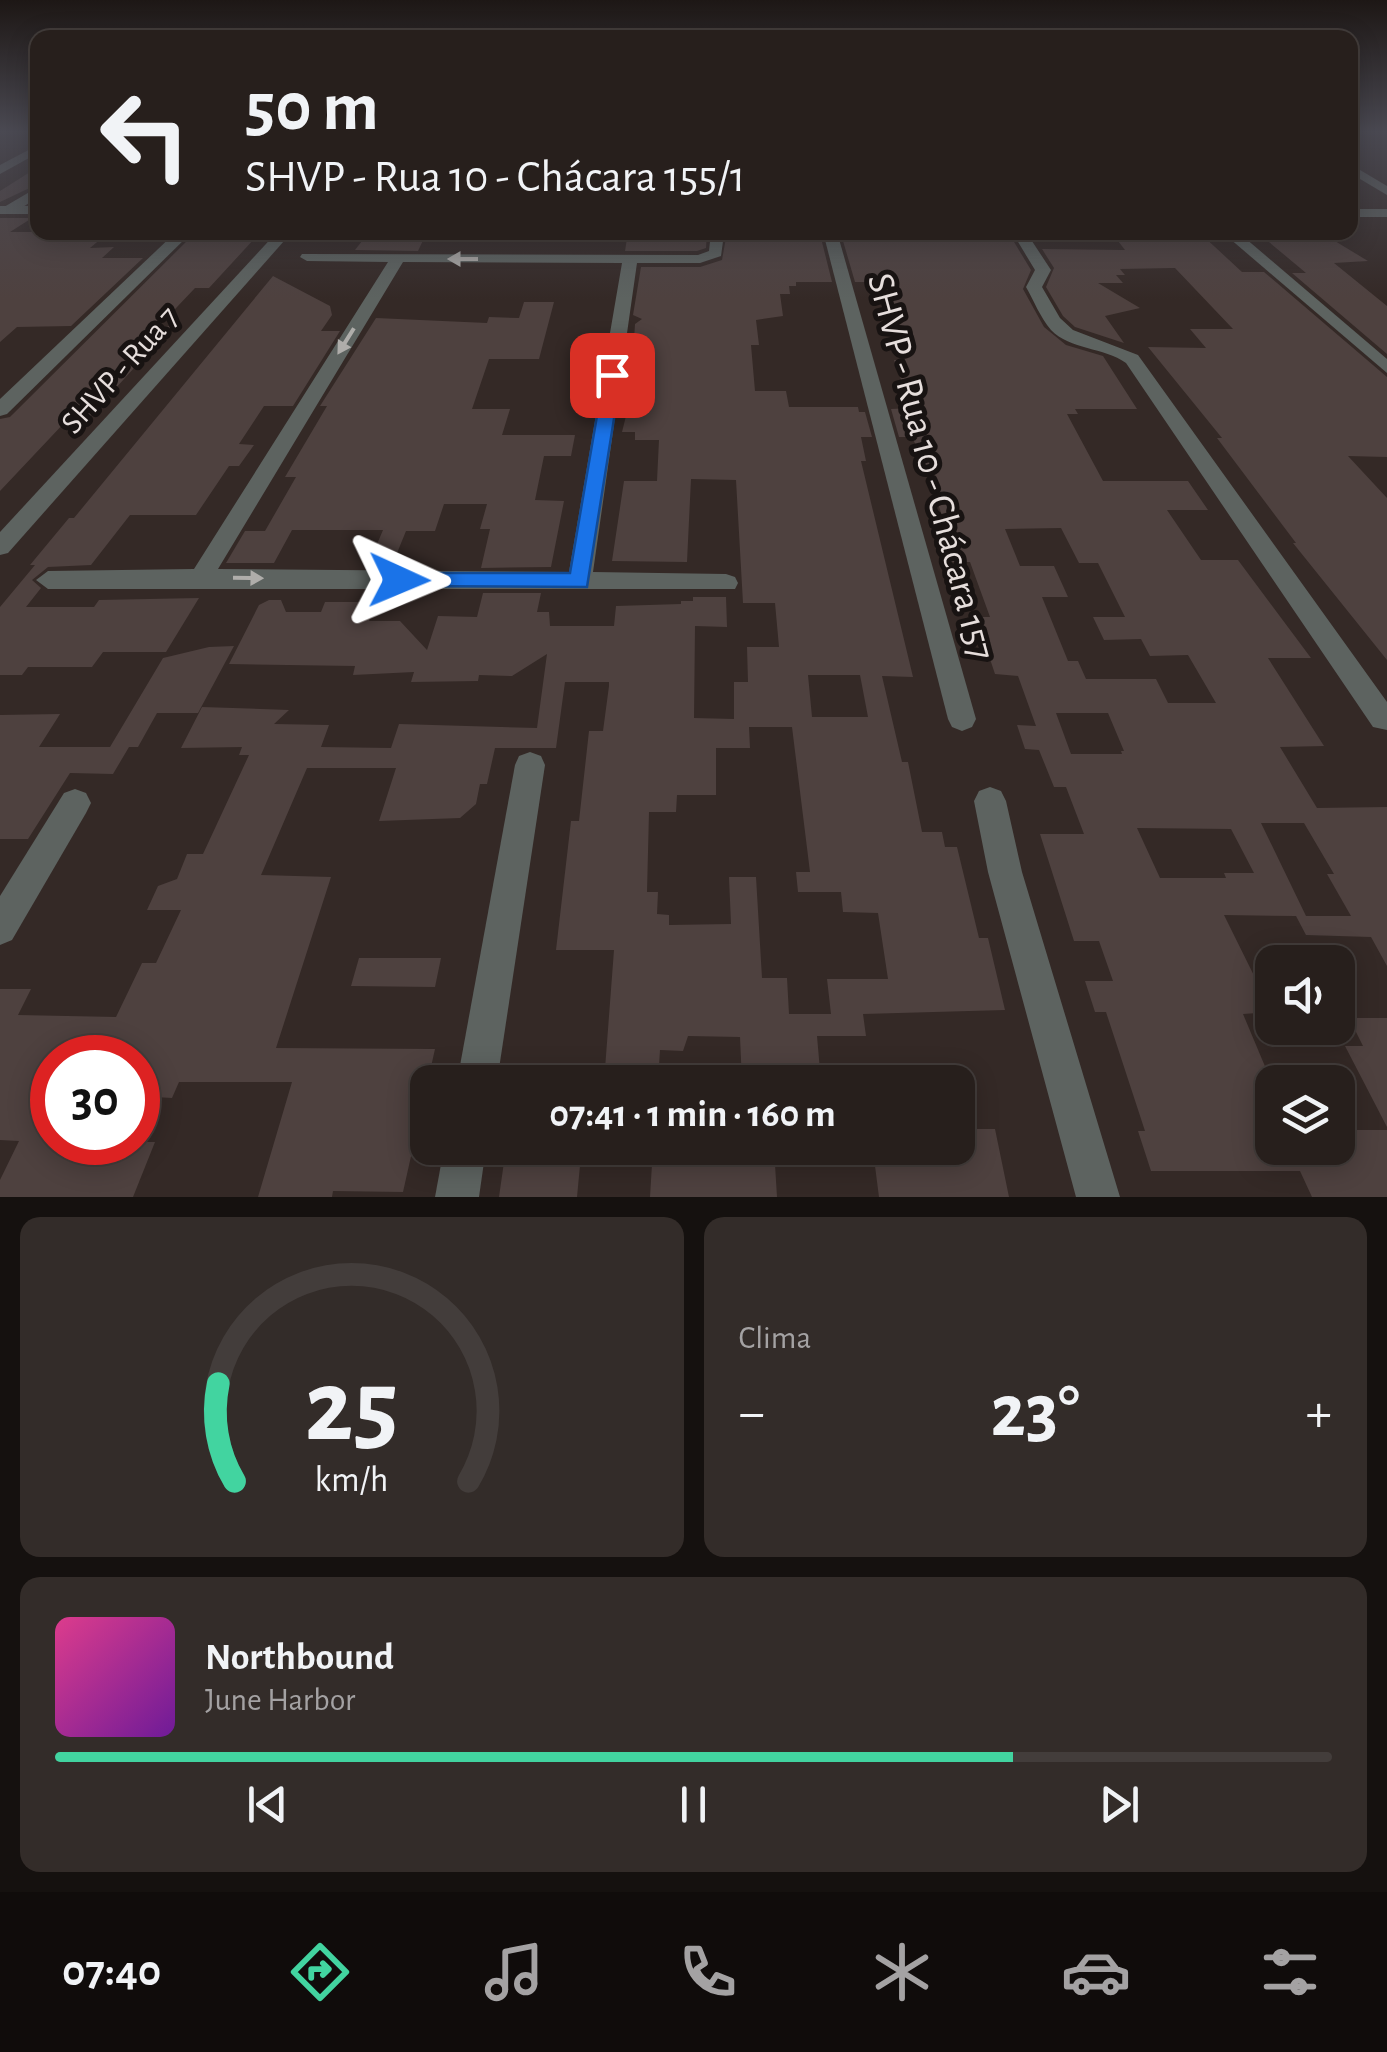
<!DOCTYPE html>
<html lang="pt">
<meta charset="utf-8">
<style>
:root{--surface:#271f1c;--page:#332c29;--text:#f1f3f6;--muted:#a4a2a3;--line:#433d3b;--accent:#42d4a0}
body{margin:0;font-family:"Alegreya Sans",sans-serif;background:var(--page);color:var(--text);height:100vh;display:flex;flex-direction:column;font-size:38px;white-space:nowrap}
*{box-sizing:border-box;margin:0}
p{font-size:32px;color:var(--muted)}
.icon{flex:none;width:55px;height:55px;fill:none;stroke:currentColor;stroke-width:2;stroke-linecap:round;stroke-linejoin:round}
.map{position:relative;height:1197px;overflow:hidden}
.details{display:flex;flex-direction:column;gap:20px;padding:20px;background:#15110f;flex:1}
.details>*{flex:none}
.guide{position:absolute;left:30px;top:30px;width:1328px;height:210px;border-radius:20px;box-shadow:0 5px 25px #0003,0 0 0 2px var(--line);background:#271f1c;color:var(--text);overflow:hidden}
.buttons{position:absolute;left:1255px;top:945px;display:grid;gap:20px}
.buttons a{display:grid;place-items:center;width:100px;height:100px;border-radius:20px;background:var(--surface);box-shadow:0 5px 25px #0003,0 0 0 2px var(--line);font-size:50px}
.speed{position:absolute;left:30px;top:1035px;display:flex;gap:20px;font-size:50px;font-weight:700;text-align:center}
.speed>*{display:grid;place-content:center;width:130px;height:130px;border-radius:50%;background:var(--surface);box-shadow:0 5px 25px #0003,0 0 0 2px var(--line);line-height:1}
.speed .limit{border:15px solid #d22;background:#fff;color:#111}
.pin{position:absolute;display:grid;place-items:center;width:85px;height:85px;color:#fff;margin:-42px;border-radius:20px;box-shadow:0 5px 15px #0006}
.me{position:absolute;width:110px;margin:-55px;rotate:91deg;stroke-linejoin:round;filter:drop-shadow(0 0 8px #0008)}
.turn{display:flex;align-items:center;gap:35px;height:210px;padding:0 50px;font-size:45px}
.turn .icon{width:130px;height:130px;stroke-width:2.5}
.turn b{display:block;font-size:70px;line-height:85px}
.big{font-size:75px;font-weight:700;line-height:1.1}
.details .widget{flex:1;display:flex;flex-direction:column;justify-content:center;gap:15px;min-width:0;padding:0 35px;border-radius:20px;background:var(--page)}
.details .dial{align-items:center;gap:0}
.dial svg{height:260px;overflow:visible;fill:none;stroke:var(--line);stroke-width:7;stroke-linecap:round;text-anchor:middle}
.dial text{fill:var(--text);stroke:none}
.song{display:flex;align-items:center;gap:30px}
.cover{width:120px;height:120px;border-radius:15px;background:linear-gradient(135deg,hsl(330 70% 55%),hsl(280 70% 35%))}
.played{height:10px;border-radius:5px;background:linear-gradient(90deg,var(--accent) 75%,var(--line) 75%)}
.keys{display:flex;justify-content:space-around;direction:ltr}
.heat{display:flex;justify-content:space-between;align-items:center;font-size:55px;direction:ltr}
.details .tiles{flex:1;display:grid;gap:20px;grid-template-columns:1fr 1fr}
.widget:last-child{grid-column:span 2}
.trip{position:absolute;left:410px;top:1065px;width:565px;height:100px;border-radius:20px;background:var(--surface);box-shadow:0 5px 25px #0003,0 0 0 2px var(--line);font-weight:700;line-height:100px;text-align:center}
.tabs{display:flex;height:160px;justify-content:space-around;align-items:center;background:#100c0b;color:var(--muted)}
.tabs .icon{width:70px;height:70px}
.tabs .active{color:var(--accent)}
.tabs b{font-size:45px;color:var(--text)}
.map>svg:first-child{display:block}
</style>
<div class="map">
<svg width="1387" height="1197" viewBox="0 0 1387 1197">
<rect width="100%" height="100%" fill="#342926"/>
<g fill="#4e413f" fill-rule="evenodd">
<path d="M 38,167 L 38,184 L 0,202 L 0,191 Z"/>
<path d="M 0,218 L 32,218 L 10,232 L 109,232 L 90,248 L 114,247 L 102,258 L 143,258 L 71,326 L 17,327 L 0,342 Z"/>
<path d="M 196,232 L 218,232 L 213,238 L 255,238 L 209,288 L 195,288 L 159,326 L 172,326 L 86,421 L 66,421 L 0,491 L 0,419 L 10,417 Z"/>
<path d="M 369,232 L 427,232 L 418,251 L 355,250 Z"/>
<path d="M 628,232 L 707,232 L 706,248 L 697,251 L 625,251 Z"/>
<path d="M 727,232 L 820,234 L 832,282 L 796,282 L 796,286 L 789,286 L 790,294 L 780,294 L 783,316 L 756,320 L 759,345 L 751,345 L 755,391 L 786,391 L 789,407 L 858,407 L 859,412 L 865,412 L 872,437 L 861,437 L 866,461 L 861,461 L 913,677 L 882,676 L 902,762 L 908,762 L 922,832 L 942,832 L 945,847 L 957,847 L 979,938 L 988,938 L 1005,1010 L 863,1014 L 866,1036 L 817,1036 L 821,1082 L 742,1082 L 740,1037 L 688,1036 L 683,1051 L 660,1050 L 658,1082 L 604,1082 L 614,950 L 556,950 L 571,821 L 579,821 L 589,731 L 603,731 L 609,686 L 609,682 L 565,682 L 556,748 L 495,748 L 487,784 L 480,784 L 476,804 L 460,818 L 379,821 L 396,768 L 307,768 L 261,875 L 331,877 L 276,1048 L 435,1049 L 403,1192 L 333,1191 L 332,1197 L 258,1197 L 292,1082 L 179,1082 L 172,1098 L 138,1096 L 138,1058 L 52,1058 L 52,1142 L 155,1142 L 133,1197 L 0,1197 L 0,1180 L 19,1141 L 0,1140 L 0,989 L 31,989 L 18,1015 L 116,1017 L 142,963 L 156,963 L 181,910 L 147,910 L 158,886 L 177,879 L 187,854 L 203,854 L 249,755 L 239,755 L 242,747 L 181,748 L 202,707 L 289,710 L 274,724 L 329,725 L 321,747 L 391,748 L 399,724 L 537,728 L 547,654 L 512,676 L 479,675 L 478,681 L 411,682 L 414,672 L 353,675 L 355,666 L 229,664 L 259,605 L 269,600 L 281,600 L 286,612 L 321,612 L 325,602 L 377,602 L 369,621 L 400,621 L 427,650 L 438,616 L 477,617 L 483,593 L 541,593 L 537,612 L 549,612 L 550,626 L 614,626 L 616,606 L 681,604 L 681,601 L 693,601 L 693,597 L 726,597 L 727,627 L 695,626 L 694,718 L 734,719 L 734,682 L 748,682 L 747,647 L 779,647 L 775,603 L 743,603 L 736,480 L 691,479 L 687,562 L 612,561 L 624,481 L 657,481 L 659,440 L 635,440 L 635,432 L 622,432 L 630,400 L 635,324 L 642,319 L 633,315 L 641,267 L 700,267 L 722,260 ZM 808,675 L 860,675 L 868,717 L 812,717 ZM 749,727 L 792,727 L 810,872 L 796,872 L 798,892 L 841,892 L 843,912 L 878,913 L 888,979 L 827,979 L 831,1014 L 789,1014 L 787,978 L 762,978 L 756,877 L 729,877 L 731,924 L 669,925 L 669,915 L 657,914 L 658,892 L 647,892 L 649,812 L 676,812 L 677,795 L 716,795 L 716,748 L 750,748 Z"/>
<path d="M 1008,232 L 1031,270 L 1023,289 L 1044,327 L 1066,345 L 1103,356 L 1137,409 L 1075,409 L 1078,414 L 1067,414 L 1103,481 L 1188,481 L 1208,510 L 1167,510 L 1201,560 L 1238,560 L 1311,658 L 1268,658 L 1324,746 L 1280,747 L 1317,808 L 1387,807 L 1387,966 L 1371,937 L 1306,935 L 1296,916 L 1224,915 L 1272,1012 L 1243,1014 L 1272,1083 L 1272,1148 L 1338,1148 L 1338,1130 L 1387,1130 L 1387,1197 L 1312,1197 L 1300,1171 L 1151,1171 L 1138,1131 L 1145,1131 L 1106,1012 L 1095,1012 L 1085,981 L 1113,981 L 1099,941 L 1074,941 L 1040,834 L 1084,834 L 1066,787 L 1054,787 L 1039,750 L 1025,749 L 1017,725 L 1036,726 L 1018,676 L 995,674 L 985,644 L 982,644 L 972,617 L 990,617 L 970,562 L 948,562 L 936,522 L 944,522 L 926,467 L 912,437 L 899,437 L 891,409 L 911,408 L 894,360 L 905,360 L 881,297 L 875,297 L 866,282 L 855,282 L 841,234 ZM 1061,528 L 1079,563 L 1098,563 L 1125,617 L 1093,617 L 1104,640 L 1141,639 L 1150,656 L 1188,655 L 1216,703 L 1168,703 L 1156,679 L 1086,679 L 1078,661 L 1068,661 L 1042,597 L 1068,597 L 1054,566 L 1020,566 L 1005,529 ZM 1056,713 L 1108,713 L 1124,751 L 1121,751 L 1122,754 L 1071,754 ZM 1261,823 L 1304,823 L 1334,874 L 1327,874 L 1351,916 L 1306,916 ZM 1137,828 L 1231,829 L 1254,873 L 1224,873 L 1226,878 L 1160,878 Z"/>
<path d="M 1111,232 L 1201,234 L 1242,272 L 1264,272 L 1387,377 L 1387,457 L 1348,456 L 1387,498 L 1387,660 L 1293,543 L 1296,543 L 1217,438 L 1222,438 L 1148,347 L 1206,348 L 1190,329 L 1233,329 L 1175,268 L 1120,269 L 1125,275 L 1116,275 L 1123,283 L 1098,283 L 1140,308 L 1105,316 L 1124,343 L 1075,327 L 1063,316 L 1046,287 L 1054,268 L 1042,249 L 1125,250 Z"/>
<path d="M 1257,232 L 1320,232 L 1368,261 L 1334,263 L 1387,306 L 1387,354 L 1292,273 L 1306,273 Z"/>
<path d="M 273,276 L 330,306 L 332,315 L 321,331 L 340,331 L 293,406 L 264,406 L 239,444 L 254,445 L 239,466 L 229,466 L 196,515 L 130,515 L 91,565 L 48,567 L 32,580 L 41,588 L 26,607 L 94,607 L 99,600 L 199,598 L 166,652 L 103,652 L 92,667 L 28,667 L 22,675 L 0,675 L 0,607 L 35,565 L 30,565 L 69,518 L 74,518 Z"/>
<path d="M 524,302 L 554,302 L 539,359 L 489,359 L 472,409 L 510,409 L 502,435 L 575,435 L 571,456 L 544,456 L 535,500 L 564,501 L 551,567 L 481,568 L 490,529 L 480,529 L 487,504 L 444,504 L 435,531 L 406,531 L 393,563 L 369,563 L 383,530 L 292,530 L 274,563 L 226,563 L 245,531 L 265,531 L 296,477 L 285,477 L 327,406 L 320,406 L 376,318 L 487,323 L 489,317 L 519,318 Z"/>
<path d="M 234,646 L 198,713 L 157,713 L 138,747 L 129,747 L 113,774 L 70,773 L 28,839 L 0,839 L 0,715 L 60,714 L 39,747 L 110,747 L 163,658 L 209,647 Z"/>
<path d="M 359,958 L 441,958 L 435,987 L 351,986 Z"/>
<path d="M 1349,1018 L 1387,1018 L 1387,1127 L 1345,1046 L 1363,1046 Z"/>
<path d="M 958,1129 L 995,1129 L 1009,1197 L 879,1197 L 875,1166 L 832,1165 L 832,1148 L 958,1148 Z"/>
<path d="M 745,1148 L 774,1148 L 777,1197 L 650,1197 L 652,1164 L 745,1167 Z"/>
<path d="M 505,1155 L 581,1155 L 577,1197 L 499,1197 Z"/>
</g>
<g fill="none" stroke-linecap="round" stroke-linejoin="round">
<g fill="#5d6360" fill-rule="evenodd">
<path d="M 38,145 L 38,153 L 0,174 L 0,165 Z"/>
<path d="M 1350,164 L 1387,186 L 1387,195 L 1350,173 Z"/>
<path d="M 38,187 L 38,197 L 14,213 L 4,213 L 4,207 Z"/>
<path d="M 176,232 L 192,232 L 7,414 L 0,416 L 0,399 Z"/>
<path d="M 711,232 L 724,234 L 721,256 L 700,263 L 637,263 L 593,572 L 726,574 L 735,577 L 738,583 L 735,589 L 48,589 L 36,580 L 48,571 L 194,569 L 388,262 L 307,261 L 300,257 L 302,254 L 698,255 L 709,251 ZM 403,262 L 622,263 L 569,572 L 218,569 Z"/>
<path d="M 823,232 L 837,232 L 976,719 L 972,727 L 962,731 L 952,727 L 948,719 Z"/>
<path d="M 1012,232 L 1026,232 L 1051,270 L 1042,287 L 1060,318 L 1073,330 L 1138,355 L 1387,702 L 1387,730 L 1373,727 L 1126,363 C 1104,347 1070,350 1051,330 C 1040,317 1034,301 1026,287 L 1035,270 Z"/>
<path d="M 1222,232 L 1238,232 L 1387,359 L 1387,373 Z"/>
<path d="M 530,752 L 541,756 L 545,765 L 497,1082 L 457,1082 L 515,765 L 519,756 Z"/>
<path d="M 990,787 L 1001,791 L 1006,801 L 1022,872 L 1120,1197 L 1076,1197 L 988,872 L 974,801 L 979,791 Z"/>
<path d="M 75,789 L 86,793 L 91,803 L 86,813 L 12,940 L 0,945 L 0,896 L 64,793 Z"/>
<path d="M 444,1148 L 486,1148 L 479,1197 L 435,1197 Z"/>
</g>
<g fill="#5d6360" fill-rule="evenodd">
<rect x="0" y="206" width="38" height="8"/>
<rect x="1350" y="209" width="37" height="8"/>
<path d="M 277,232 L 292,232 L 8,553 L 0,555 L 0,532 Z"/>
</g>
</g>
<defs><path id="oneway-solid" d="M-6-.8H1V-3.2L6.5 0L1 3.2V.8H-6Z" transform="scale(2.5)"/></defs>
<g fill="#afadaa">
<use href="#oneway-solid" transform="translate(463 259) rotate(-180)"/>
<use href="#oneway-solid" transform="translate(346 341) rotate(122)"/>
<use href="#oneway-solid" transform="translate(248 578) rotate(1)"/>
</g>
<linearGradient id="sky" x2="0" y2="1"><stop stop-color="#1d1715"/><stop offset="0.44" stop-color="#4a4952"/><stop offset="1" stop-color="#4a4952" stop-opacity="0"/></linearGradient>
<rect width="1387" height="299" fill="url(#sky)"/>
<path fill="#1a73e8" stroke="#114b97" stroke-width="2.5" d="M 612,370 L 621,375 L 587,587 L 391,586 L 388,580 L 391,575 L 399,573 L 570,573 L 604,375 Z"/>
<g text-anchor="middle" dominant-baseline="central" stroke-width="10" stroke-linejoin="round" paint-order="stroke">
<g font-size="32" fill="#e6dedc" stroke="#181312">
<text transform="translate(120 370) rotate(-48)">SHVP - Rua 7</text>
</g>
<g font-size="38" fill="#e6dedc" stroke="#181312">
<text transform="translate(930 467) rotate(75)">SHVP - Rua 10 - Chácara 157</text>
</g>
</g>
</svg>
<div class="buttons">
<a><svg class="icon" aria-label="sound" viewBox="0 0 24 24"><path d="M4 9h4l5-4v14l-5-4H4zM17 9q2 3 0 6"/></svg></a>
<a><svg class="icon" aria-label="layers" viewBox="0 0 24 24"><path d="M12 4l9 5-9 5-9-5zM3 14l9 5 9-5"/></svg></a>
</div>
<div class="speed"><div class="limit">30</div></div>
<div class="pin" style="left:612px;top:375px;background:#d93025"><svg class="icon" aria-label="arrive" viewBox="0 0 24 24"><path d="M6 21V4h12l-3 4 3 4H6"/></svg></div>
<svg class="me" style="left:399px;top:580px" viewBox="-20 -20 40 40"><path d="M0-17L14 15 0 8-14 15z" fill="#1a73e8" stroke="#fff" stroke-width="4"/></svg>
<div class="trip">07:41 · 1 min · 160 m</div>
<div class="guide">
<div class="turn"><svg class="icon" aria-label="left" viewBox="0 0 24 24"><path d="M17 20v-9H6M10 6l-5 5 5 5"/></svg><div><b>50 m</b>SHVP - Rua 10 - Chácara 155/1</div></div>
</div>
</div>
<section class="details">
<div class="tiles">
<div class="widget dial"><svg viewBox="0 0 100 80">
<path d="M14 69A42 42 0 1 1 86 69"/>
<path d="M14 69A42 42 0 0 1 9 39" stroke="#42d4a0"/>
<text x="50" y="56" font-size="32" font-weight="700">25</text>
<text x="50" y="72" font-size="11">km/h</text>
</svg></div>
<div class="widget"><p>Clima</p>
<div class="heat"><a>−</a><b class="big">23°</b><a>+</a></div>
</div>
<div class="widget">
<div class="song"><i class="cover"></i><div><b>Northbound</b><p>June Harbor</p></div></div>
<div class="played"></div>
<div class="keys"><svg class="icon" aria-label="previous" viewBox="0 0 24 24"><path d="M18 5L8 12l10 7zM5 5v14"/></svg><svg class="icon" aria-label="pause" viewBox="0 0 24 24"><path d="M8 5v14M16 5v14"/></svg><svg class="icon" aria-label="next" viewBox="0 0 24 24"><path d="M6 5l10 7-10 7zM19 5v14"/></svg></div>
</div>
</div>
</section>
<nav class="tabs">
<b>07:40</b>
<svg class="icon active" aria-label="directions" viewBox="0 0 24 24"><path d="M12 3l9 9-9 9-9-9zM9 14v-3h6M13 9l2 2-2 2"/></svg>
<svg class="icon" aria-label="music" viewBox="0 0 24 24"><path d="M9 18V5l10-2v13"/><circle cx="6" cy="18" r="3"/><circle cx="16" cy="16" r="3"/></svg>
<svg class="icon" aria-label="phone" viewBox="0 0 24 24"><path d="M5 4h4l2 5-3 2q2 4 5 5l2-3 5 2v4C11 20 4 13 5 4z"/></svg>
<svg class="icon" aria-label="climate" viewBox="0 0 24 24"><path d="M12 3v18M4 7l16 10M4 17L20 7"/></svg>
<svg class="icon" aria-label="car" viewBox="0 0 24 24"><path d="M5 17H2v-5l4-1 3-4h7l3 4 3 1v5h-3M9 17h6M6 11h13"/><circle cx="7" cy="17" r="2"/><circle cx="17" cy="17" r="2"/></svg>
<svg class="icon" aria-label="filters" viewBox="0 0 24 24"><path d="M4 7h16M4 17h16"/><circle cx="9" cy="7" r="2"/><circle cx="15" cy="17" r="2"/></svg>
</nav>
